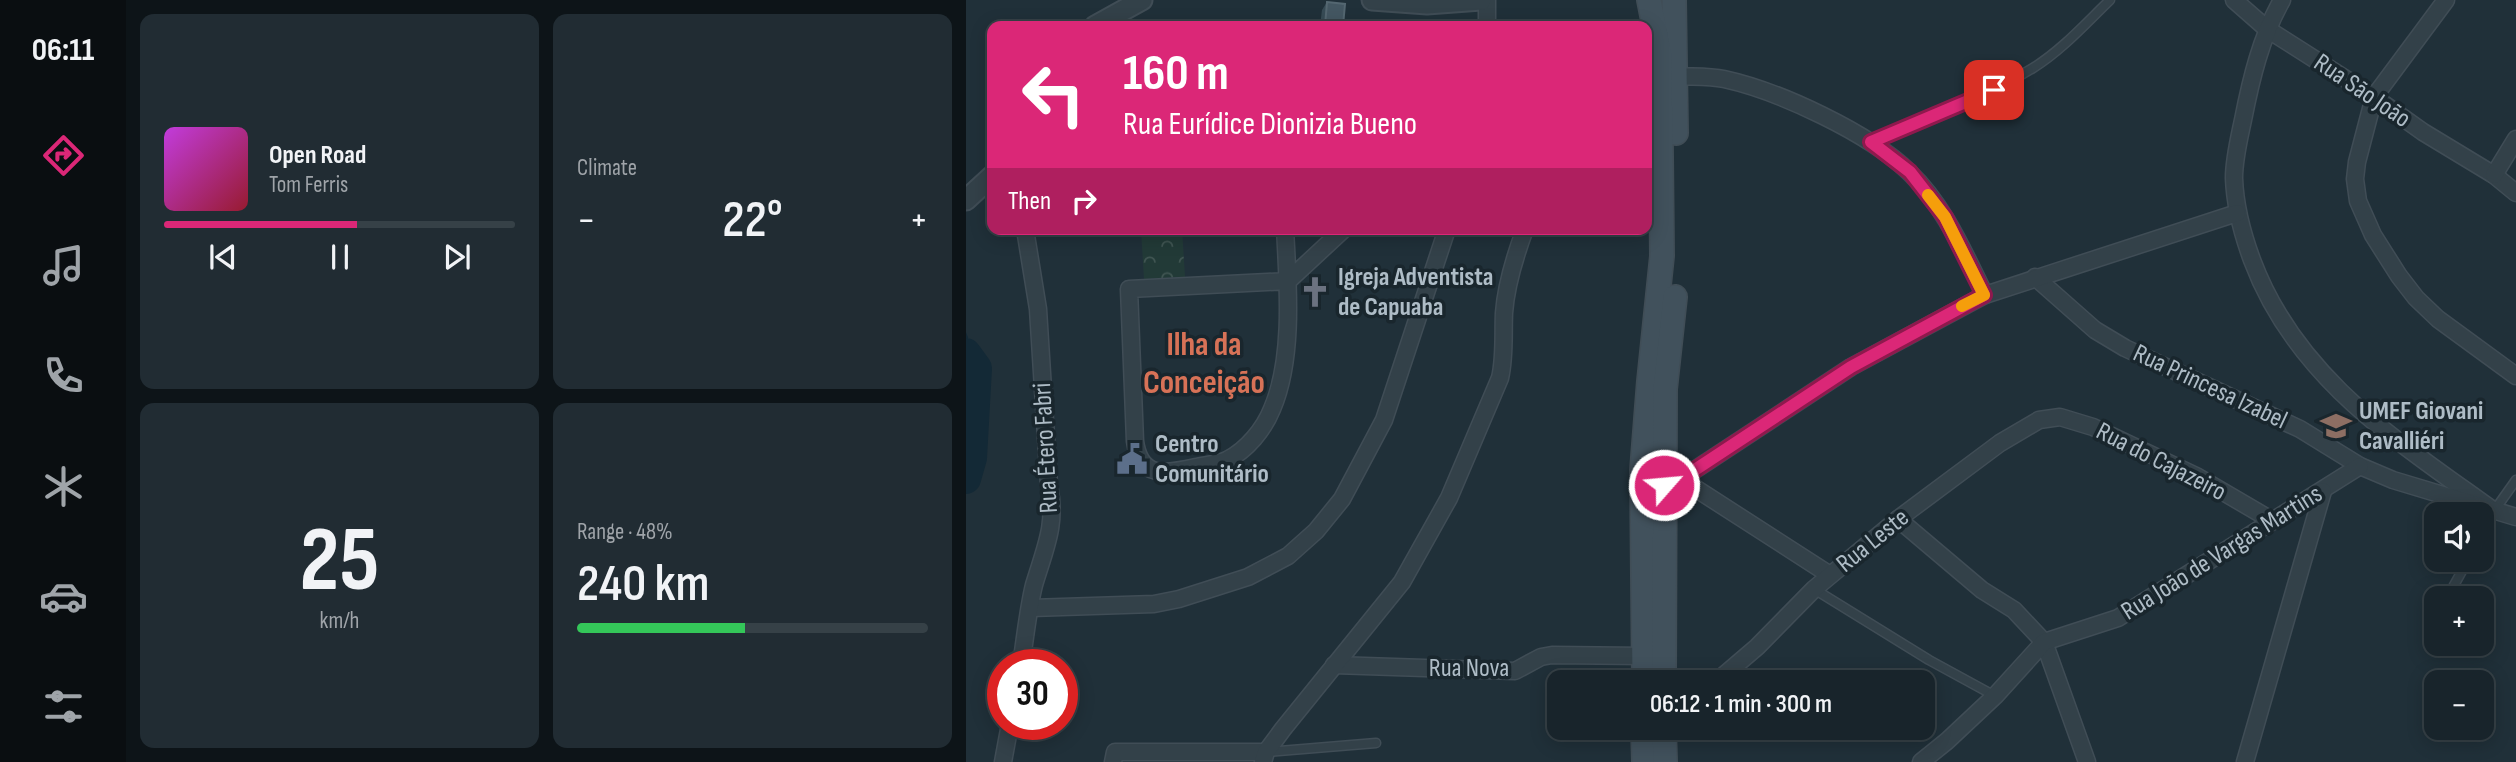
<!DOCTYPE html>
<meta charset="utf-8">
<style>
:root{--surface:#18242b;--page:#212c33;--text:#f1f3f6;--muted:#9fa4a9;--line:#364147;--accent:#db2777}
body{margin:0;font-family:"Sofia Sans Condensed",sans-serif;background:var(--page);color:var(--text);height:100vh;display:flex;flex-direction:column;font-size:26px;white-space:nowrap}
*{box-sizing:border-box;margin:0}
p{font-size:23px;color:var(--muted)}
.icon{flex:none;width:38px;height:38px;fill:none;stroke:currentColor;stroke-width:2;stroke-linecap:round;stroke-linejoin:round}
.map{position:relative;flex:1;overflow:hidden}
.drawer{display:flex;flex-direction:column;gap:14px;padding:14px;background:#0d1418;width:840px}
.drawer>*{flex:none}
.guide{position:absolute;left:21px;top:21px;width:665px;height:214px;border-radius:14px;box-shadow:0 4px 18px #0003,0 0 0 2px var(--line);background:#db2777;color:#fff;overflow:hidden}
.fabs{position:absolute;left:1458px;top:502px;display:grid;gap:14px}
.fabs a{display:grid;place-items:center;width:70px;height:70px;border-radius:14px;background:var(--surface);box-shadow:0 4px 18px #0003,0 0 0 2px var(--line);font-size:35px}
.speed{position:absolute;left:21px;top:649px;display:flex;gap:14px;font-size:35px;font-weight:700;text-align:center}
.speed>*{display:grid;place-content:center;width:91px;height:91px;border-radius:50%;background:var(--surface);box-shadow:0 4px 18px #0003,0 0 0 2px var(--line);line-height:1}
.speed .limit{border:10px solid #d22;background:#fff;color:#111}
.pin{position:absolute;display:grid;place-items:center;width:60px;height:60px;color:#fff;margin:-30px;border-radius:14px;box-shadow:0 4px 10px #0006}
.me{position:absolute;width:77px;margin:-38px;rotate:63deg;stroke-linejoin:round;filter:drop-shadow(0 0 5px #0008)}
.turn{display:flex;align-items:center;gap:24px;height:147px;padding:0 21px;font-size:32px}
.turn .icon{width:91px;height:91px;stroke-width:2.5}
.turn b{display:block;font-size:49px;line-height:60px}
.then{display:flex;align-items:center;height:66px;padding:0 21px;background:#0003;gap:14px;font-size:26px}
.big{font-size:52px;font-weight:600;line-height:1.1}
.drawer .widget{flex:1;display:flex;flex-direction:column;justify-content:center;gap:10px;min-width:0;padding:0 24px;border-radius:14px;background:var(--page)}
.drawer .dial{align-items:center;gap:0}
.dial b{font-size:91px;line-height:1}
.song{display:flex;align-items:center;gap:21px}
.cover{width:84px;height:84px;border-radius:10px;background:linear-gradient(135deg,hsl(290 70% 55%),hsl(350 70% 35%))}
.played{height:7px;border-radius:4px;background:linear-gradient(90deg,var(--accent) 55%,var(--line) 55%)}
.keys{display:flex;justify-content:space-around;direction:ltr}
.heat{display:flex;justify-content:space-between;align-items:center;font-size:38px;direction:ltr}
.charge{height:10px;border-radius:5px;background:linear-gradient(90deg,#34c759 48%,var(--line) 0)}
.drawer .tiles{flex:1;display:grid;gap:14px;grid-template-columns:repeat(2,1fr)}
.trip{position:absolute;left:581px;top:670px;width:388px;height:70px;border-radius:14px;background:var(--surface);box-shadow:0 4px 18px #0003,0 0 0 2px var(--line);font-weight:600;line-height:70px;text-align:center}
main{display:flex;flex:1;min-height:0}
.menu{display:flex;flex-direction:column;width:126px;justify-content:space-around;align-items:center;background:#0a0e11;color:var(--muted)}
.menu .icon{width:49px;height:49px}
.menu .active{color:var(--accent)}
.menu b{font-size:32px;color:var(--text)}
.map>svg:first-child{display:block}
</style>
<main>
<nav class="menu">
<b>06:11</b>
<svg class="icon active" aria-label="directions" viewBox="0 0 24 24"><path d="M12 3l9 9-9 9-9-9zM9 14v-3h6M13 9l2 2-2 2"/></svg>
<svg class="icon" aria-label="music" viewBox="0 0 24 24"><path d="M9 18V5l10-2v13"/><circle cx="6" cy="18" r="3"/><circle cx="16" cy="16" r="3"/></svg>
<svg class="icon" aria-label="phone" viewBox="0 0 24 24"><path d="M5 4h4l2 5-3 2q2 4 5 5l2-3 5 2v4C11 20 4 13 5 4z"/></svg>
<svg class="icon" aria-label="climate" viewBox="0 0 24 24"><path d="M12 3v18M4 7l16 10M4 17L20 7"/></svg>
<svg class="icon" aria-label="car" viewBox="0 0 24 24"><path d="M5 17H2v-5l4-1 3-4h7l3 4 3 1v5h-3M9 17h6M6 11h13"/><circle cx="7" cy="17" r="2"/><circle cx="17" cy="17" r="2"/></svg>
<svg class="icon" aria-label="filters" viewBox="0 0 24 24"><path d="M4 7h16M4 17h16"/><circle cx="9" cy="7" r="2"/><circle cx="15" cy="17" r="2"/></svg>
</nav>
<section class="drawer">
<div class="tiles">
<div class="widget">
<div class="song"><i class="cover"></i><div><b>Open Road</b><p>Tom Ferris</p></div></div>
<div class="played"></div>
<div class="keys"><svg class="icon" aria-label="previous" viewBox="0 0 24 24"><path d="M18 5L8 12l10 7zM5 5v14"/></svg><svg class="icon" aria-label="pause" viewBox="0 0 24 24"><path d="M8 5v14M16 5v14"/></svg><svg class="icon" aria-label="next" viewBox="0 0 24 24"><path d="M6 5l10 7-10 7zM19 5v14"/></svg></div>
</div>
<div class="widget"><p>Climate</p>
<div class="heat"><a>−</a><b class="big">22°</b><a>+</a></div>
</div>
<div class="widget dial"><b>25</b><p>km/h</p></div>
<div class="widget"><p>Range · 48%</p><b class="big">240 km</b><div class="charge"></div></div>
</div>
</section>
<div class="map">
<svg width="1550" height="762" viewBox="0 0 1550 762">
<defs>
<pattern id="park-crowns" width="20" height="18" patternUnits="userSpaceOnUse" patternTransform="scale(1.75)"><rect width="20" height="18" fill="#223a37"/><path d="M2 6a3 3 0 1 1 6 0M12 15a3 3 0 1 1 6 0" fill="none" stroke="#405552"/></pattern>
<pattern id="water-waves" width="16" height="10" patternUnits="userSpaceOnUse" patternTransform="scale(1.75)"><rect width="16" height="10" fill="#132936"/><path d="M0 5q4-4 8 0t8 0" fill="none" stroke="#334652"/></pattern>
</defs>
<rect width="100%" height="100%" fill="#203039"/>
<path fill="url(#park-crowns)" d="M 175,229 L 216,229 L 219,277 L 178,279 Z"/>
<path fill="url(#water-waves)" d="M 0,332 L 15,369 L 0,369 Z"/>
<g fill="none" stroke-linecap="round" stroke-linejoin="round">
<path stroke="#132936" stroke-width="30" d="M 0,353 L 11,368 L 6,458 L 0,479"/>
<defs>
<g id="service">
<path d="M 906,142 C 960,119 1017,99 1067,68 C 1096,50 1120,23 1144,0"/>
<path d="M 1516,534 L 1528,511 L 1550,480"/>
<path d="M 848,589 L 963,660 L 1029,696"/>
<path d="M 1481,598 L 1502,560"/>
<path d="M 302,752 L 410,743"/>
</g>
<g id="minor">
<path d="M 1268,0 L 1301,29 L 1408,97 L 1457,132 L 1528,175 L 1550,193"/>
<path d="M 1316,0 C 1295,37 1285,79 1277,120 C 1273,139 1268,159 1268,178 C 1269,206 1276,233 1286,260 C 1330,378 1430,440 1528,511"/>
<path d="M 1480,0 L 1408,97 L 1391,162 L 1389,179 L 1392,201 L 1407,235 L 1433,276 L 1450,298 L 1472,319 L 1550,376"/>
<path d="M 521,26 L 521,0"/>
<path d="M 710,76 C 726,77 743,76 758,79 C 813,91 903,133 943,172 C 978,205 998,253 1019,295"/>
<path d="M 1528,175 L 1550,139"/>
<path d="M 319,229 C 322,285 328,358 306,409 C 298,429 281,450 261,460 C 252,464 239,465 230,467 C 199,474 174,479 169,441 L 163,289 L 322,281 L 378,229"/>
<path d="M 1069,277 L 1129,330 L 1159,348 L 1334,429 L 1394,466 L 1427,480 L 1550,517"/>
<path d="M 715,479 L 864,575"/>
<path d="M 698,485 L 715,479 L 885,367 L 1019,295 L 1271,213"/>
<path d="M 932,519 L 1016,590 L 1048,610 L 1078,642 L 1121,762"/>
<path d="M 65,608 L 188,604 L 213,599 L 282,577 L 322,556 L 350,531 L 376,499 L 418,420 L 481,229"/>
<path d="M 55,665 C 59,640 62,609 68,585 C 79,548 91,525 83,485 L 72,309 L 59,229"/>
<path d="M 368,665 L 549,671 L 575,657 L 586,655 L 678,656"/>
<path d="M 750,682 L 791,647 L 848,589 L 932,519 L 1034,443 L 1073,420 L 1094,417 L 1127,427 L 1230,476 L 1307,521"/>
<path d="M 37,762 L 44,724"/>
<path d="M 147,762 L 149,752 L 300,752"/>
<path d="M 297,762 L 300,752 L 317,729 L 436,582 L 483,498 L 534,378 C 539,357 537,335 538,313 C 540,284 549,256 559,229"/>
<path d="M 955,762 L 981,741 L 1029,696 L 1078,642 L 1152,618 L 1394,466"/>
<path d="M 1279,762 L 1357,491"/>
</g>
<g id="tertiary">
<path d="M 406,0 L 461,4 L 515,0"/>
<path d="M 129,26 L 176,0"/>
<path d="M 0,200 L 26,176"/>
</g>
<g id="secondary">
<path d="M 708,0 L 710,133"/>
<path d="M 678,682 L 676,470 L 683,381 L 696,256 L 694,56 L 683,0"/>
<path d="M 698,682 L 699,389 L 709,297"/>
<path d="M 677,728 L 678,762"/>
<path d="M 698,728 L 699,762"/>
</g>
</defs>
<use href="#service" stroke="#404d56" stroke-width="11"/>
<use href="#minor" stroke="#404d56" stroke-width="19"/>
<use href="#tertiary" stroke="#404d56" stroke-width="23"/>
<use href="#secondary" stroke="#404d56" stroke-width="26"/>
<use href="#service" stroke="#334149" stroke-width="8"/>
<use href="#minor" stroke="#334149" stroke-width="16"/>
<use href="#tertiary" stroke="#334149" stroke-width="19"/>
<use href="#secondary" stroke="#41515c" stroke-width="23"/>
</g>
<path fill="#374b55" d="M 361,2 L 377,26 L 354,26 L 356,10 Z"/>
<path fill="#445762" stroke="#546771" stroke-width="2" d="M 361,2 L 379,4 L 377,26 L 359,26 Z"/>
<g fill="none" stroke-linecap="round" stroke-linejoin="round">
<defs>
<path id="route" d="M 698,485 L 715,479 L 885,367 L 1018,295 L 979,217 L 944,172 L 905,142 L 1028,90"/>
</defs>
<use href="#route" stroke="#8e194d" stroke-width="18"/>
<use href="#route" stroke="#db2777" stroke-width="12"/>
<path stroke="#f59e0b" stroke-width="12" d="M 962,195 L 979,217 L 1018,295 L 996,306"/>
</g>
<defs>
<symbol id="church-bare" viewBox="-9 -9 18 18"><path d="M-1.2-6h2.4v3.5h3.3v2.4h-3.3V6h-2.4V-.1h-3.3v-2.4h3.3Z" fill="#6b7280" stroke="#19262d" stroke-width="2.5" paint-order="stroke"/></symbol>
<symbol id="school-bare" viewBox="-9 -9 18 18"><path d="M0-5L7-2L0 1L-7-2ZM-4 1L0 2.5L4 1V4Q0 6-4 4Z" fill="#8d6e63" stroke="#19262d" stroke-width="2.5" paint-order="stroke"/></symbol>
<symbol id="civic-bare" viewBox="-9 -9 18 18"><path d="M-.6-6.5H3V-4.5H.6V-3L4-1V1h2V6H-6V1h2V-1L-.6-3ZM-1.2 2.5V6h2.4V2.5Z" fill="#5c6f8a" stroke="#19262d" stroke-width="2.5" paint-order="stroke"/></symbol>
</defs>
<g fill-rule="evenodd">
<use href="#church-bare" x="327" y="270" width="44" height="44"/>
<use href="#school-bare" x="1348" y="404" width="44" height="44"/>
<use href="#civic-bare" x="144" y="437" width="44" height="44"/>
</g>
<g text-anchor="middle" dominant-baseline="central" stroke-width="7" stroke-linejoin="round" paint-order="stroke">
<g font-size="26" fill="#aebcc6" stroke="#19262d">
<text transform="translate(1396 91) rotate(34)">Rua São João</text>
<text transform="translate(1244 387) rotate(25)">Rua Princesa Izabel</text>
<text transform="translate(80 448) rotate(-93)">Rua Étero Fabri</text>
<text transform="translate(1195 462) rotate(27)">Rua do Cajazeiro</text>
<text transform="translate(907 541) rotate(-39)">Rua Leste</text>
<text transform="translate(1256 553) rotate(-32)">Rua João de Vargas Martins</text>
<text x="503" y="668">Rua Nova</text>
</g>
<g font-size="26" font-weight="bold" fill="#aebcc6" stroke="#19262d" text-anchor="start">
<text x="372" y="277">Igreja Adventista<tspan x="372" dy="30">de Capuaba</tspan></text>
<text x="1393" y="411">UMEF Giovani<tspan x="1393" dy="30">Cavalliéri</tspan></text>
<text x="189" y="444">Centro<tspan x="189" dy="30">Comunitário</tspan></text>
</g>
<g font-size="33" font-weight="bold" fill="#d77257" stroke="#19262d">
<text x="238" y="345">Ilha da<tspan x="238" dy="38">Conceição</tspan></text>
</g>
</g>
</svg>
<div class="fabs">
<a><svg class="icon" aria-label="sound" viewBox="0 0 24 24"><path d="M4 9h4l5-4v14l-5-4H4zM17 9q2 3 0 6"/></svg></a>
<a>+</a>
<a>−</a>
</div>
<div class="speed"><div class="limit">30</div></div>
<div class="pin" style="left:1028px;top:90px;background:#d93025"><svg class="icon" aria-label="arrive" viewBox="0 0 24 24"><path d="M6 21V4h12l-3 4 3 4H6"/></svg></div>
<svg class="me" style="left:698px;top:485px" viewBox="-20 -20 40 40"><circle r="17" fill="#db2777" stroke="#fff" stroke-width="3"/><path d="M0-11L8 9 0 5-8 9z" fill="#fff"/></svg>
<div class="trip">06:12 · 1 min · 300 m</div>
<div class="guide">
<div class="turn"><svg class="icon" aria-label="left" viewBox="0 0 24 24"><path d="M17 20v-9H6M10 6l-5 5 5 5"/></svg><div><b>160 m</b>Rua Eurídice Dionizia Bueno</div></div>
<div class="then">Then<svg class="icon" aria-label="right" viewBox="0 0 24 24"><path d="M7 20v-9h11M14 6l5 5-5 5"/></svg></div>
</div>
</div>
</main>
